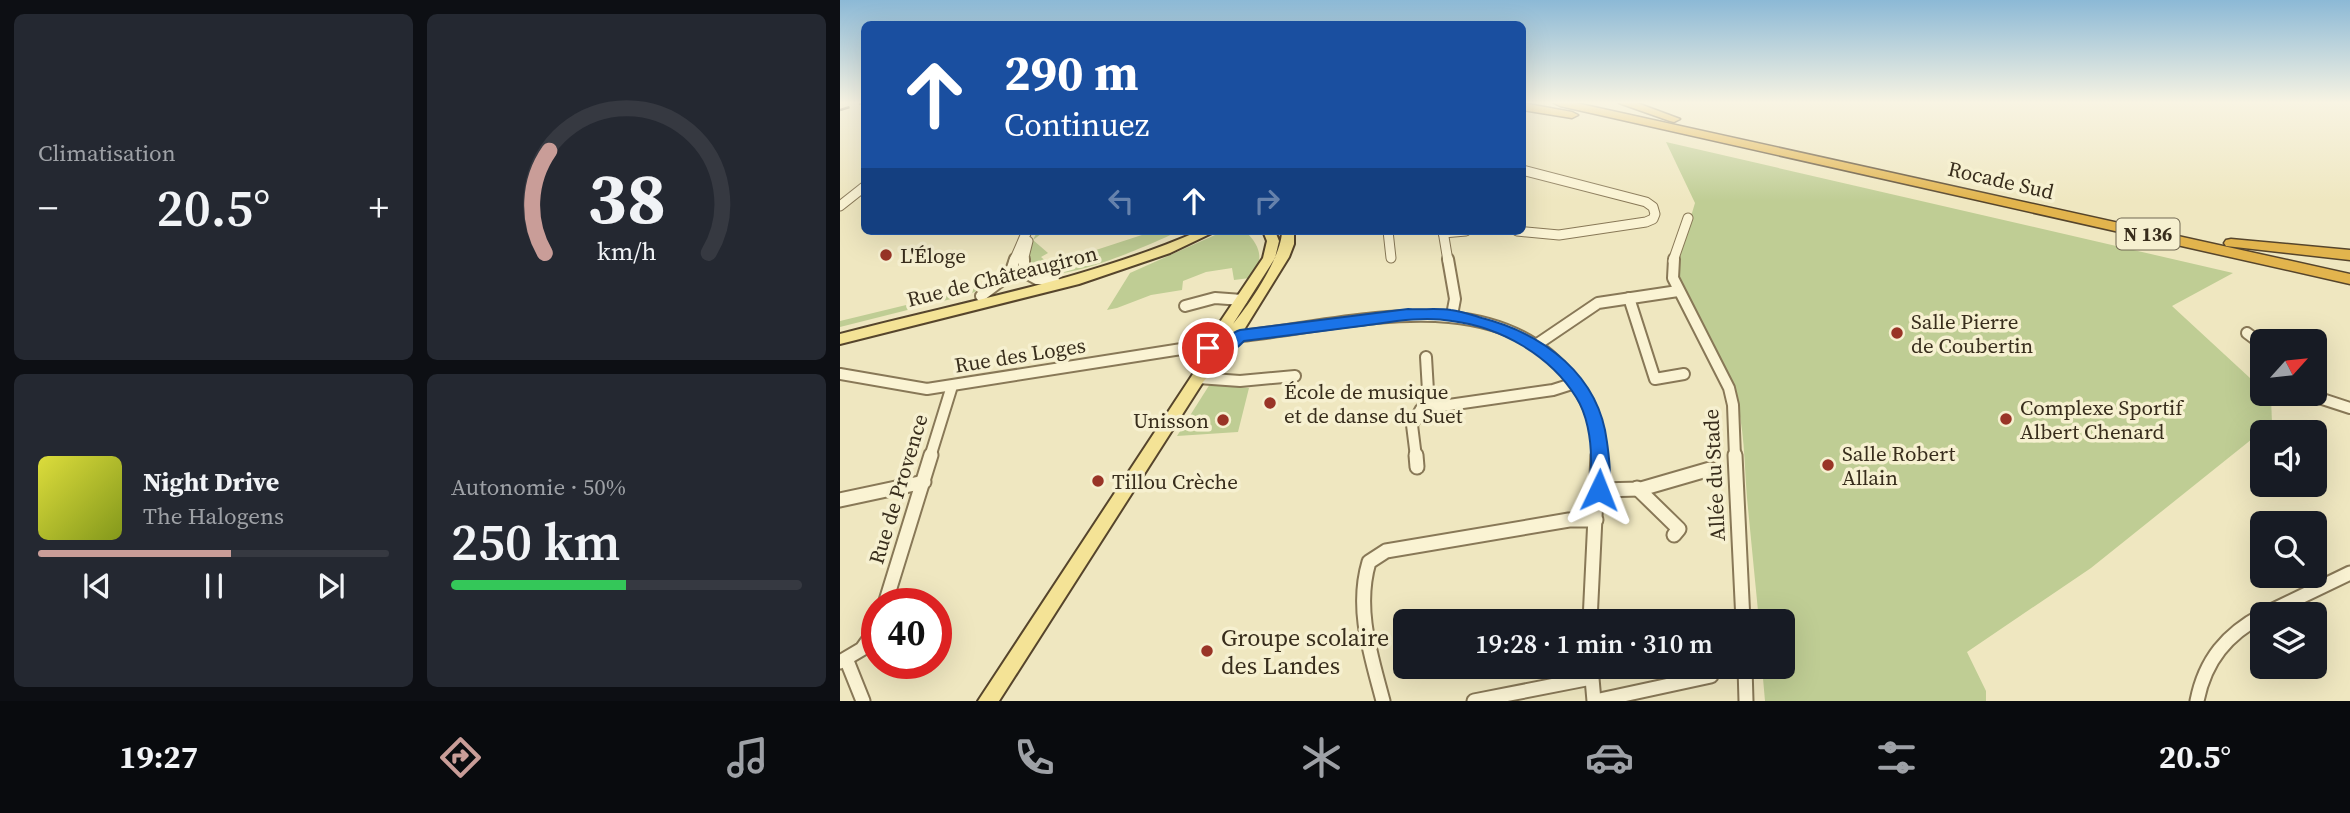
<!DOCTYPE html>
<html lang="fr">
<meta charset="utf-8">
<style>
:root{--surface:#171b24;--page:#242831;--text:#f1f3f6;--muted:#9ea1a6;--line:#363941;--accent:#c99d98}
body{margin:0;font-family:"Source Serif 4",serif;background:var(--page);color:var(--text);height:100vh;display:flex;flex-direction:column;font-size:26px;white-space:nowrap}
*{box-sizing:border-box;margin:0}
p{font-size:23px;color:var(--muted)}
.icon{flex:none;width:38px;height:38px;fill:none;stroke:currentColor;stroke-width:2;stroke-linecap:round;stroke-linejoin:round}
.map{position:relative;flex:1;overflow:hidden}
.details{display:flex;flex-direction:column;gap:14px;padding:14px;background:#0d0f14;width:840px}
.details>*{flex:none}
.banner{position:absolute;left:21px;top:21px;width:665px;height:214px;border-radius:10px;box-shadow:0 7px 28px #0002;background:#1a4fa0;color:#fff;overflow:hidden}
.needle{width:46px;rotate:63deg}
.tools{position:absolute;left:1410px;top:329px;display:grid;gap:14px}
.tools a{display:grid;place-items:center;width:77px;height:77px;border-radius:10px;background:var(--surface);box-shadow:0 7px 28px #0002;font-size:35px}
.speed{position:absolute;left:21px;top:588px;display:flex;gap:14px;font-size:35px;font-weight:700;text-align:center}
.speed>*{display:grid;place-content:center;width:91px;height:91px;border-radius:50%;background:var(--surface);box-shadow:0 7px 28px #0002;line-height:1}
.speed .limit{border:10px solid #d22;background:#fff;color:#111}
.pin{position:absolute;display:grid;place-items:center;width:60px;height:60px;color:#fff;margin:-30px;border:4px solid #fff;border-radius:50%;box-shadow:0 2px 7px #0007}
.me{position:absolute;width:77px;margin:-38px;rotate:2deg;stroke-linejoin:round;filter:drop-shadow(0 0 5px #0008)}
.turn{display:flex;align-items:center;gap:24px;height:147px;padding:0 28px;font-size:32px}
.turn .icon{width:91px;height:91px;stroke-width:2.5}
.turn b{display:block;font-size:49px;line-height:60px}
.lanes{display:flex;align-items:center;height:66px;padding:0 28px;background:#0003;justify-content:center;gap:35px;direction:ltr}
.lanes .off{opacity:.35}
.big{font-size:52px;font-weight:600;line-height:1.1}
.details .card{flex:1;display:flex;flex-direction:column;justify-content:center;gap:10px;min-width:0;padding:0 24px;border-radius:10px;background:var(--page)}
.details .dial{align-items:center;gap:0}
.dial svg{height:182px;overflow:visible;fill:none;stroke:var(--line);stroke-width:7;stroke-linecap:round;text-anchor:middle}
.dial text{fill:var(--text);stroke:none}
.song{display:flex;align-items:center;gap:21px}
.cover{width:84px;height:84px;border-radius:10px;background:linear-gradient(135deg,hsl(60 70% 55%),hsl(70 70% 35%))}
.played{height:7px;border-radius:4px;background:linear-gradient(90deg,var(--accent) 55%,var(--line) 55%)}
.keys{display:flex;justify-content:space-around;direction:ltr}
.heat{display:flex;justify-content:space-between;align-items:center;font-size:38px;direction:ltr}
.charge{height:10px;border-radius:5px;background:linear-gradient(90deg,#34c759 50%,var(--line) 0)}
.details .tiles{flex:1;display:grid;gap:14px;grid-template-columns:repeat(2,1fr)}
.trip{position:absolute;left:553px;top:609px;width:402px;height:70px;border-radius:10px;background:var(--surface);box-shadow:0 7px 28px #0002;font-weight:600;line-height:70px;text-align:center}
.tab-bar{display:flex;height:112px;justify-content:space-around;align-items:center;background:#090b0e;color:var(--muted)}
.tab-bar .icon{width:49px;height:49px}
.tab-bar .selected{color:var(--accent)}
.tab-bar b{font-size:32px;color:var(--text)}
main{display:flex;flex:1;min-height:0}
.map>svg:first-child{display:block}
</style>
<main>
<section class="details">
<div class="tiles">
<div class="card"><p>Climatisation</p>
<div class="heat"><a>−</a><b class="big">20.5°</b><a>+</a></div>
</div>
<div class="card dial"><svg viewBox="0 0 100 80">
<path d="M14 69A42 42 0 1 1 86 69"/>
<path d="M14 69A42 42 0 0 1 16 24" stroke="#c99d98"/>
<text x="50" y="56" font-size="32" font-weight="700">38</text>
<text x="50" y="72" font-size="11">km/h</text>
</svg></div>
<div class="card">
<div class="song"><i class="cover"></i><div><b>Night Drive</b><p>The Halogens</p></div></div>
<div class="played"></div>
<div class="keys"><svg class="icon" aria-label="previous" viewBox="0 0 24 24"><path d="M18 5L8 12l10 7zM5 5v14"/></svg><svg class="icon" aria-label="pause" viewBox="0 0 24 24"><path d="M8 5v14M16 5v14"/></svg><svg class="icon" aria-label="next" viewBox="0 0 24 24"><path d="M6 5l10 7-10 7zM19 5v14"/></svg></div>
</div>
<div class="card"><p>Autonomie · 50%</p><b class="big">250 km</b><div class="charge"></div></div>
</div>
</section>
<div class="map">
<svg width="1510" height="701" viewBox="0 0 1510 701">
<rect width="100%" height="100%" fill="#efe7c0"/>
<g fill="#bfcd94">
<path d="M 826,142 L 1393,273 L 1332,306 L 1423,390 L 1423,394 L 1431,398 L 1432,423 L 1251,568 L 1127,652 L 1146,691 L 1146,701 L 925,701 L 922,667 L 943,667 L 943,621 L 919,621 C 915,580 911,539 907,498 C 904,462 905,427 894,391 L 838,275 L 839,256 L 855,203 Z"/>
<path d="M 198,231 L 205,231 L 193,240 L 208,253 L 201,257 L 210,265 L 308,233 L 306,231 L 340,231 C 314,242 204,295 187,265 C 189,253 191,241 198,231 Z"/>
<path d="M 405,231 C 421,246 425,261 410,278 L 394,280 L 392,268 L 366,272 L 343,281 L 342,290 L 311,295 L 277,308 L 267,310 L 290,273 L 384,231 Z"/>
<path d="M 153,284 L 127,295 L 0,327 L 0,321 Z"/>
<path d="M 370,384 L 409,388 L 398,432 L 337,436 Z"/>
</g>
<g fill="none" stroke-linecap="round" stroke-linejoin="round">
<defs>
<g id="minor-far2">
<path d="M 0,206 L 24,187"/>
<path d="M 548,231 L 551,258"/>
<path d="M 603,231 L 608,261"/>
<path d="M 677,231 L 719,235 L 806,222 L 813,219 L 815,214 L 813,207 L 806,202 L 682,170"/>
<path d="M 603,233 L 626,231"/>
<path d="M 174,261 L 187,231"/>
<path d="M 183,261 L 188,241"/>
<path d="M 833,261 L 848,218"/>
</g>
<g id="minor-far1">
<path d="M 184,259 L 184,272 L 197,279 L 214,280"/>
<path d="M 608,259 L 615,299 L 612,315"/>
<path d="M 834,259 L 833,278 L 889,388 L 893,405 L 895,457"/>
<path d="M 141,296 L 170,274 L 175,259"/>
<path d="M 789,298 L 815,379 L 844,374"/>
<path d="M 345,306 L 375,298 L 402,300"/>
<path d="M 1407,333 L 1423,345"/>
<path d="M 400,336 C 505,326 654,278 731,378 C 748,400 760,429 758,457"/>
<path d="M 696,345 L 758,303 L 838,291"/>
<path d="M 586,357 L 589,408"/>
<path d="M 0,374 L 87,389 L 367,345"/>
<path d="M 358,378 L 400,381 L 455,376"/>
<path d="M 1467,394 L 1510,408"/>
<path d="M 90,457 L 112,386"/>
<path d="M 576,457 L 572,425 L 581,409 L 713,390 L 735,383"/>
</g>
<g id="minor">
<path d="M 576,455 L 577,467"/>
<path d="M 895,455 L 903,621"/>
<path d="M 797,488 L 839,529 L 834,535"/>
<path d="M 759,490 L 801,489 L 870,469"/>
<path d="M 0,500 L 84,482"/>
<path d="M 45,604 L 91,455"/>
<path d="M 1425,614 L 1510,573"/>
<path d="M 750,621 L 758,455"/>
<path d="M 7,661 L 23,701"/>
<path d="M 0,662 L 22,649 L 37,628"/>
<path d="M 751,667 L 754,701"/>
<path d="M 905,667 L 906,701"/>
<path d="M 543,701 C 531,655 515,609 529,562 L 546,551 L 729,520 L 756,520"/>
<path d="M 634,701 L 751,678"/>
<path d="M 755,701 L 871,676"/>
<path d="M 1357,701 C 1365,660 1387,634 1423,615"/>
</g>
<g id="major">
<path d="M 359,231 L 376,231 L 330,253 L 239,284 L 0,344 L 0,334 C 121,302 244,281 359,231 Z"/>
<path d="M 423,231 L 435,231 L 439,241 L 435,258 L 393,324 C 410,304 442,256 442,231 L 454,231 L 454,244 L 449,257 L 402,333 L 392,333 L 377,338 L 374,344 L 376,348 L 383,344 L 388,345 L 390,349 L 388,353 L 363,382 L 159,701 L 138,701 L 353,374 L 371,354 L 365,353 L 360,345 L 366,332 L 376,328 L 423,258 L 427,241 Z"/>
</g>
<g id="highway">
<path d="M 682,103 L 732,112 L 738,115 L 732,118 L 682,110 Z"/>
<path d="M 714,103 L 736,103 L 1510,274 L 1510,284 L 720,106 Z"/>
<path d="M 779,103 L 797,103 L 840,119 L 834,122 L 830,121 Z"/>
<path d="M 1391,239 L 1510,250 L 1510,260 L 1386,246 L 1384,243 L 1386,240 Z"/>
</g>
</defs>
<use href="#minor-far2" stroke="#887857" stroke-width="11"/>
<use href="#minor-far1" stroke="#887857" stroke-width="14"/>
<use href="#minor" stroke="#887857" stroke-width="17"/>
<use href="#major" stroke="#56452c" stroke-width="4"/>
<use href="#highway" stroke="#56452c" stroke-width="3"/>
<use href="#minor-far2" stroke="#faf3d3" stroke-width="9"/>
<use href="#minor-far1" stroke="#faf3d3" stroke-width="10"/>
<use href="#minor" stroke="#faf3d3" stroke-width="13"/>
<use href="#major" fill="#f4e396" fill-rule="evenodd"/>
<use href="#highway" fill="#e2b44d" fill-rule="evenodd"/>
<path stroke="#382d1c" stroke-width="2.5" stroke-dasharray="10 10" stroke-linecap="butt" d="M 0,110 L 22,103"/>
</g>
<linearGradient id="sky" x2="0" y2="1"><stop stop-color="#8cb9d6"/><stop offset="0.51" stop-color="#f8f4e3"/><stop offset="1" stop-color="#f8f4e3" stop-opacity="0"/></linearGradient>
<rect width="1510" height="201" fill="url(#sky)"/>
<path fill="#1a73e8" stroke="#114b97" stroke-width="2" d="M 568,309 C 582,310 597,308 611,310 C 621,311 632,315 642,318 C 704,334 759,375 767,442 C 769,458 773,481 765,496 L 759,498 L 752,496 C 747,484 752,471 751,459 C 751,439 747,414 736,397 C 710,355 660,327 612,321 C 582,316 551,322 521,326 C 482,331 443,336 404,341 C 392,354 380,359 362,352 L 360,348 L 368,342 C 389,348 384,335 400,330 Z"/>
<g fill="#993426" stroke="#f6f0d0" stroke-width="2.5">
<circle cx="46" cy="255" r="7"/>
<circle cx="1057" cy="333" r="7"/>
<circle cx="430" cy="403" r="7"/>
<circle cx="1166" cy="419" r="7"/>
<circle cx="383" cy="420" r="7"/>
<circle cx="988" cy="465" r="7"/>
<circle cx="258" cy="481" r="7"/>
<circle cx="367" cy="651" r="7"/>
</g>
<g text-anchor="middle" dominant-baseline="central" stroke-width="7" stroke-linejoin="round" paint-order="stroke">
<rect fill="#f6f0d0" stroke="#716852" stroke-width="2" x="1276.5" y="218.5" width="63" height="31" rx="5"/>
<g font-size="19" font-weight="bold" fill="#382d1c">
<text x="1308" y="234">N 136</text>
</g>
<g font-size="21" fill="#382d1c" stroke="#f6f0d0">
<text transform="translate(1161 180) rotate(13)">Rocade Sud</text>
<text transform="translate(162 276) rotate(-14)">Rue de Châteaugiron</text>
<text transform="translate(180 355) rotate(-9)">Rue des Loges</text>
<text transform="translate(874 475) rotate(-93)">Allée du Stade</text>
<text transform="translate(58 489) rotate(-73)">Rue de Provence</text>
</g>
<g font-size="21" fill="#382d1c" stroke="#f6f0d0" text-anchor="start">
<text x="60" y="255">L'Éloge</text>
<text x="1071" y="321">Salle Pierre<tspan x="1071" dy="24">de Coubertin</tspan></text>
<text x="444" y="391">École de musique<tspan x="444" dy="24">et de danse du Suet</tspan></text>
<text x="1180" y="407">Complexe Sportif<tspan x="1180" dy="24">Albert Chenard</tspan></text>
<text x="369" y="420" text-anchor="end">Unisson</text>
<text x="1002" y="453">Salle Robert<tspan x="1002" dy="24">Allain</tspan></text>
<text x="272" y="481">Tillou Crèche</text>
</g>
<g font-size="24" fill="#382d1c" stroke="#f6f0d0" text-anchor="start">
<text x="381" y="637">Groupe scolaire<tspan x="381" dy="28">des Landes</tspan></text>
</g>
</g>
</svg>
<div class="tools">
<a><svg class="needle" viewBox="-14 -14 28 28"><path d="M0-13l5 13h-10z" fill="#e53935"/><path d="M0 13l5-13h-10z" fill="#9ea1a6"/></svg></a>
<a><svg class="icon" aria-label="sound" viewBox="0 0 24 24"><path d="M4 9h4l5-4v14l-5-4H4zM17 9q2 3 0 6"/></svg></a>
<a><svg class="icon" aria-label="search" viewBox="0 0 24 24"><circle cx="10" cy="10" r="6"/><path d="M15 15l6 6"/></svg></a>
<a><svg class="icon" aria-label="layers" viewBox="0 0 24 24"><path d="M12 4l9 5-9 5-9-5zM3 14l9 5 9-5"/></svg></a>
</div>
<div class="speed"><div class="limit">40</div></div>
<div class="pin" style="left:368px;top:348px;background:#d93025"><svg class="icon" aria-label="arrive" viewBox="0 0 24 24"><path d="M6 21V4h12l-3 4 3 4H6"/></svg></div>
<svg class="me" style="left:759px;top:490px" viewBox="-20 -20 40 40"><path d="M0-17L14 15 0 8-14 15z" fill="#1a73e8" stroke="#fff" stroke-width="4"/></svg>
<div class="trip">19:28 · 1 min · 310 m</div>
<div class="banner">
<div class="turn"><svg class="icon" aria-label="ahead" viewBox="0 0 24 24"><path d="M12 20V5M6 11l6-6 6 6"/></svg><div><b>290 m</b>Continuez</div></div>
<div class="lanes"><svg class="icon off" aria-label="left" viewBox="0 0 24 24"><path d="M17 20v-9H6M10 6l-5 5 5 5"/></svg><svg class="icon" aria-label="ahead" viewBox="0 0 24 24"><path d="M12 20V5M6 11l6-6 6 6"/></svg><svg class="icon off" aria-label="right" viewBox="0 0 24 24"><path d="M7 20v-9h11M14 6l5 5-5 5"/></svg></div>
</div>
</div>
</main>
<nav class="tab-bar">
<b>19:27</b>
<svg class="icon selected" aria-label="directions" viewBox="0 0 24 24"><path d="M12 3l9 9-9 9-9-9zM9 14v-3h6M13 9l2 2-2 2"/></svg>
<svg class="icon" aria-label="music" viewBox="0 0 24 24"><path d="M9 18V5l10-2v13"/><circle cx="6" cy="18" r="3"/><circle cx="16" cy="16" r="3"/></svg>
<svg class="icon" aria-label="phone" viewBox="0 0 24 24"><path d="M5 4h4l2 5-3 2q2 4 5 5l2-3 5 2v4C11 20 4 13 5 4z"/></svg>
<svg class="icon" aria-label="climate" viewBox="0 0 24 24"><path d="M12 3v18M4 7l16 10M4 17L20 7"/></svg>
<svg class="icon" aria-label="car" viewBox="0 0 24 24"><path d="M5 17H2v-5l4-1 3-4h7l3 4 3 1v5h-3M9 17h6M6 11h13"/><circle cx="7" cy="17" r="2"/><circle cx="17" cy="17" r="2"/></svg>
<svg class="icon" aria-label="filters" viewBox="0 0 24 24"><path d="M4 7h16M4 17h16"/><circle cx="9" cy="7" r="2"/><circle cx="15" cy="17" r="2"/></svg>
<b>20.5°</b>
</nav>
